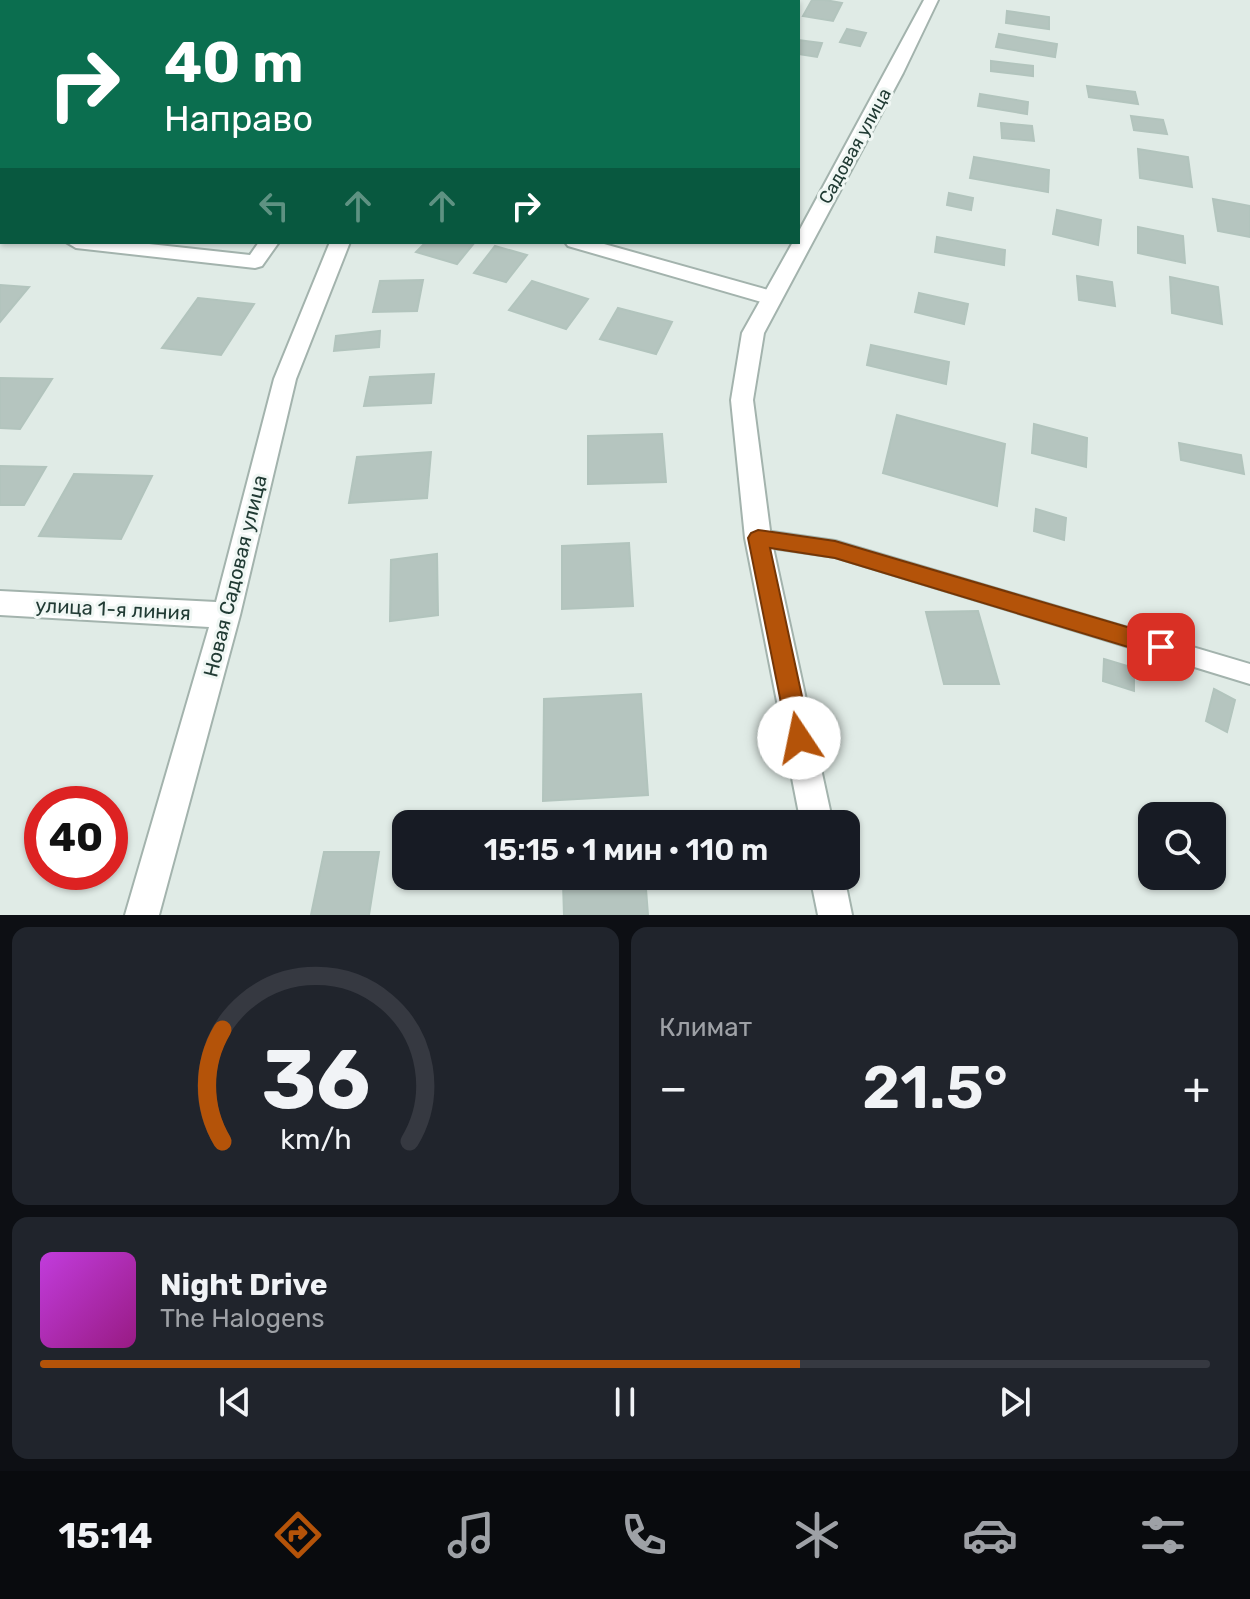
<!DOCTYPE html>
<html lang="ru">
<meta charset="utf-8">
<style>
:root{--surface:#171b24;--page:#20242c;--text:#f1f3f6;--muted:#9ea1a6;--line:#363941;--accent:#b45309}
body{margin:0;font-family:Rubik,sans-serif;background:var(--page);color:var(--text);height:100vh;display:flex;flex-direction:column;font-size:30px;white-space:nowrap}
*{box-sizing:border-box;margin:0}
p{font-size:26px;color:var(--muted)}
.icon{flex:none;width:44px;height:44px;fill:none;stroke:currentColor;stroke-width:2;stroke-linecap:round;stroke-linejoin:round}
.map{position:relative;height:915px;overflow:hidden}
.details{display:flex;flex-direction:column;gap:12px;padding:12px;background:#0d0f14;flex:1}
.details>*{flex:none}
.banner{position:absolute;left:0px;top:0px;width:800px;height:244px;box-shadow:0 2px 6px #0004;background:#0b6e4f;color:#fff;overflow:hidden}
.buttons{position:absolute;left:1138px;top:802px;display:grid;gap:16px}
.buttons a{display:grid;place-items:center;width:88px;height:88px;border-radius:16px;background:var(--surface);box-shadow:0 2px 6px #0004;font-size:40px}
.speed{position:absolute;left:24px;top:786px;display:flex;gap:16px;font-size:40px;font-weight:700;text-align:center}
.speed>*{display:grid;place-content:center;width:104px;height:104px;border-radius:50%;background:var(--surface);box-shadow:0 2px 6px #0004;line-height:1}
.speed .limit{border:12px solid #d22;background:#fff;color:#111}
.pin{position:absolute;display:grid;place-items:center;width:68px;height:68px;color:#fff;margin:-34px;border-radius:16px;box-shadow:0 4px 12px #0006}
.me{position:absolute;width:88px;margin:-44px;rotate:349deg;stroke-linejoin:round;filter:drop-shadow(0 0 6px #0008)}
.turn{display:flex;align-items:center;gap:28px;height:168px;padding:0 32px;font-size:36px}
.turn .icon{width:104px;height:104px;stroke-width:2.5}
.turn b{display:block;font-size:56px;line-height:68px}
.lanes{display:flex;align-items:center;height:76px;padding:0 32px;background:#0003;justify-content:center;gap:40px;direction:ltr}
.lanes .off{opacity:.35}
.big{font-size:60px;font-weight:600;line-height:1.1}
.details .widget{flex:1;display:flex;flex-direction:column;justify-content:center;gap:12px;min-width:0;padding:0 28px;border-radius:16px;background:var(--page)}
.details .dial{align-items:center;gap:0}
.dial svg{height:208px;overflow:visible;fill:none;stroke:var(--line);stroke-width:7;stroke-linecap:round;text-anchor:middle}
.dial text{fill:var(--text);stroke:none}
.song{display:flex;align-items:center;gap:24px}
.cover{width:96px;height:96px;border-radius:12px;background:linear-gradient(135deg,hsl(290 70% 55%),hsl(310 70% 35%))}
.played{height:8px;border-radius:4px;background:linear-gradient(90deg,var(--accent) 65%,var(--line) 65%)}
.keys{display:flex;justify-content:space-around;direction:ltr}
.heat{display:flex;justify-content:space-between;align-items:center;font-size:44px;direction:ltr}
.details .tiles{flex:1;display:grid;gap:12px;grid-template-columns:1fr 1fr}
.widget:last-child{grid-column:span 2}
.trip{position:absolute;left:392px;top:810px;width:468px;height:80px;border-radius:16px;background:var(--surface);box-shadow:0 2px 6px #0004;font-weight:600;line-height:80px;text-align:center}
.menu{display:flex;height:128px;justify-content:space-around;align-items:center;background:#090b0e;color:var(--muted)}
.menu .icon{width:56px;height:56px}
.menu .current{color:var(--accent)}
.menu b{font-size:36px;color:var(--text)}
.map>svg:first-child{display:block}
</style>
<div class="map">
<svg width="1250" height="915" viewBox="0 0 1250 915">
<rect width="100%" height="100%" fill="#e0ebe6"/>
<g fill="#b5c5bf" stroke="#b2c4bd" stroke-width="2">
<path d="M 812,0 L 825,0 L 842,3 L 833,21 L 803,16 Z"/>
<path d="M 1007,11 L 1049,17 L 1049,29 L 1006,23 Z"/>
<path d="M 847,29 L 866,33 L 860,46 L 840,42 Z"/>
<path d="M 999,34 L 1057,44 L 1055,57 L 996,47 Z"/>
<path d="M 798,40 L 822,43 L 817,57 L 798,54 Z"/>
<path d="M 991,61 L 1033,66 L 1033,76 L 991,71 Z"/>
<path d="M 1087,86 L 1135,92 L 1138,104 L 1089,97 Z"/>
<path d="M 980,94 L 1028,102 L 1027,114 L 978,106 Z"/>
<path d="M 1131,116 L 1163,120 L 1167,134 L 1134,130 Z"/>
<path d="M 1001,123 L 1032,126 L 1034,141 L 1002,138 Z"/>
<path d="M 1138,149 L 1188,157 L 1192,187 L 1140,178 Z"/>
<path d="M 974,157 L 1049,170 L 1048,192 L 970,178 Z"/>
<path d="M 949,193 L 973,198 L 971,210 L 947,205 Z"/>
<path d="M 1213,199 L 1250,206 L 1250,237 L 1218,231 Z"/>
<path d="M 1057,210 L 1101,220 L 1098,245 L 1053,234 Z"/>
<path d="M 1138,227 L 1183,236 L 1185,263 L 1138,253 Z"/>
<path d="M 937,237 L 1005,250 L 1004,265 L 935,252 Z"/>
<path d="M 426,242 L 475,242 L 457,264 L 416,252 Z"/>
<path d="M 495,246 L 527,255 L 506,282 L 474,273 Z"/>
<path d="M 1077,276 L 1112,282 L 1115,306 L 1079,300 Z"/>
<path d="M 1170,277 L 1218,287 L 1222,324 L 1172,313 Z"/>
<path d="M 423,280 L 417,311 L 373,312 L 380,281 Z"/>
<path d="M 532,281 L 588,299 L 566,329 L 509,310 Z"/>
<path d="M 0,285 L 29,287 L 0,322 Z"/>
<path d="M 919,293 L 968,304 L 964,324 L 915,312 Z"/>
<path d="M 198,298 L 254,304 L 221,355 L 162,348 Z"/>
<path d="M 618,308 L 672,322 L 656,354 L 600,339 Z"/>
<path d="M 380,331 L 379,347 L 334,351 L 336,336 Z"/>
<path d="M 871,345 L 949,362 L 946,384 L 867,365 Z"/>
<path d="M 434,374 L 431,403 L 364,406 L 370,377 Z"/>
<path d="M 0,378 L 52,379 L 20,429 L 0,428 Z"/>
<path d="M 897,415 L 1005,444 L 997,506 L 883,473 Z"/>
<path d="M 1034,424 L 1087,438 L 1086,467 L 1032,453 Z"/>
<path d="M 662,434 L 666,482 L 588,484 L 588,436 Z"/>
<path d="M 1179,443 L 1241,455 L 1244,474 L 1181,460 Z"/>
<path d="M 431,452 L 427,498 L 349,503 L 357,457 Z"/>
<path d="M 0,466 L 46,467 L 24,505 L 0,505 Z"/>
<path d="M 74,474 L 152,476 L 121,539 L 39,536 Z"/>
<path d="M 1036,509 L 1066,518 L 1064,540 L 1034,531 Z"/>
<path d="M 629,543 L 633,606 L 562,609 L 562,546 Z"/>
<path d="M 437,554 L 438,615 L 390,621 L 391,560 Z"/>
<path d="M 978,611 L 999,684 L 944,684 L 926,612 Z"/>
<path d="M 1104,659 L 1134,668 L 1134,691 L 1103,681 Z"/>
<path d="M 1214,689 L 1235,700 L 1227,732 L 1206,721 Z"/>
<path d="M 641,694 L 648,795 L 543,801 L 544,699 Z"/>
<path d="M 324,852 L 379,852 L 369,915 L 311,915 Z"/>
<path d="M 645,876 L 648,915 L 564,915 L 563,883 Z"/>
</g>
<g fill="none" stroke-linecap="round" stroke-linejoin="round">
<defs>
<g id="service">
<path d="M 534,0 L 545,0 L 533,2 Z"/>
<path d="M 758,530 L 835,541 L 1250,664 L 1250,684 L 835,557 L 758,546 L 751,544 L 748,538 L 751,532 Z"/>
</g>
<g id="minor">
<path d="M 427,0 L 441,0 L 426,2 Z"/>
<rect x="0" y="70" width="2" height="10"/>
<rect x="0" y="228" width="2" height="12"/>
<path d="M 66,242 L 131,242 L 250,255 L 259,242 L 279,242 L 262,266 L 255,268 L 76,248 Z"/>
<path d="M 330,242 L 350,242 L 296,379 L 240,615 L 159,915 L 125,915 L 209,627 L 0,615 L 0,591 L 216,602 L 274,379 Z"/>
<path d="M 565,242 L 597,242 L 779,293 L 782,298 L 772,305 L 568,246 Z"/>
</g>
<g id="tertiary">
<path d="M 924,0 L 938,0 L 903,73 L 764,333 L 753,400 L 771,538 L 833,824 L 801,824 L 745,538 L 731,400 L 742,333 L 793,242 L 798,242 L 798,233 Z"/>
<path d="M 810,876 L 844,876 L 852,915 L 818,915 Z"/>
</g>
</defs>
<use href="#service" stroke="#a3b3ad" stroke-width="4"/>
<use href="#minor" stroke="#a3b3ad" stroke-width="4"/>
<use href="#tertiary" stroke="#a3b3ad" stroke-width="4"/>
<use href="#service" fill="#fff" fill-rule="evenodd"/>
<use href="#minor" fill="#fff" fill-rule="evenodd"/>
<use href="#tertiary" fill="#fff" fill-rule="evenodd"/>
</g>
<path fill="#b45309" stroke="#753606" stroke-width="2" d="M 758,530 L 835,541 L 1161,637 L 1169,640 L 1172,647 L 1169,654 L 1161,657 L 835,558 L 770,548 L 811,738 L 807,746 L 799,750 L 791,746 L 788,738 L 748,538 L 751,533 Z"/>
<g text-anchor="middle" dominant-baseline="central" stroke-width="6" stroke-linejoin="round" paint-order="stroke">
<g font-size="18" fill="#213b34" stroke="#f0f7f4">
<text transform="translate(855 146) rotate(-61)">Садовая улица</text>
</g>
<g font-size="20" fill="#213b34" stroke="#f0f7f4">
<text transform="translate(235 576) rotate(-76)">Новая Садовая улица</text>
<text transform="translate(113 609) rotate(3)">улица 1-я линия</text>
</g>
</g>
</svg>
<div class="buttons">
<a><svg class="icon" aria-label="search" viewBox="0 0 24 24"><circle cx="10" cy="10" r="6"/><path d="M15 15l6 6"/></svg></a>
</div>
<div class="speed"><div class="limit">40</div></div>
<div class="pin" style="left:1161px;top:647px;background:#d93025"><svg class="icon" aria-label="arrive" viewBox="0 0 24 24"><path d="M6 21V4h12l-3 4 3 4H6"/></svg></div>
<svg class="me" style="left:799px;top:738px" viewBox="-20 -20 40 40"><circle r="19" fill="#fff"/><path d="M0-13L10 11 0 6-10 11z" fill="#b45309"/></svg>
<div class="trip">15:15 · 1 мин · 110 m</div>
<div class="banner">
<div class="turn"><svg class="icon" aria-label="right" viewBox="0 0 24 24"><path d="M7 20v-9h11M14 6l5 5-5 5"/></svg><div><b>40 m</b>Направо</div></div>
<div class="lanes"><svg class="icon off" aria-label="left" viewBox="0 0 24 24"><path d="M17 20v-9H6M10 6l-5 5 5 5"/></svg><svg class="icon off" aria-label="ahead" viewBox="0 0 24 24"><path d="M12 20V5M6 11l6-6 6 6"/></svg><svg class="icon off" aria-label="ahead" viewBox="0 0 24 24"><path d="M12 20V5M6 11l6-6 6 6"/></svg><svg class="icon" aria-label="right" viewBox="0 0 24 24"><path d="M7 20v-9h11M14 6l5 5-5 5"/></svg></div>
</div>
</div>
<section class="details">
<div class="tiles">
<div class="widget dial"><svg viewBox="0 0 100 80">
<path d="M14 69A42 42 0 1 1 86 69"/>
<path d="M14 69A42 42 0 0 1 14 26" stroke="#b45309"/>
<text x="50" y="56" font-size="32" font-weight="700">36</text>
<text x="50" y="72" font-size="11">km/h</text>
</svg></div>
<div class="widget"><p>Климат</p>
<div class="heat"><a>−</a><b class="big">21.5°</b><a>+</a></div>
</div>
<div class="widget">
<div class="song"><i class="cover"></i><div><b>Night Drive</b><p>The Halogens</p></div></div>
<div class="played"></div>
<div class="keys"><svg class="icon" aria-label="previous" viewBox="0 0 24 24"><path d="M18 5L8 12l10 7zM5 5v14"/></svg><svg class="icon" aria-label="pause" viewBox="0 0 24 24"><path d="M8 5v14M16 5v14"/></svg><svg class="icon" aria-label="next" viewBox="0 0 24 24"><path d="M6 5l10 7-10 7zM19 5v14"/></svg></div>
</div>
</div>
</section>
<nav class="menu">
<b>15:14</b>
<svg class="icon current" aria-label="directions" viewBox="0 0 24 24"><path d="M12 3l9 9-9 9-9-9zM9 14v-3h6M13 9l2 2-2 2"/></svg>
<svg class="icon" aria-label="music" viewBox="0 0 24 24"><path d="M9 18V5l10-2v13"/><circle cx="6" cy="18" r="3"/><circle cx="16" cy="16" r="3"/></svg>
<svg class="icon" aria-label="phone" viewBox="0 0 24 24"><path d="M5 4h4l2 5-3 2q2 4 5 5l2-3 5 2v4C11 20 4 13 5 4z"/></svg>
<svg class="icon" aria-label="climate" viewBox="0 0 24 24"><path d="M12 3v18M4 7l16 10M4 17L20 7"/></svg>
<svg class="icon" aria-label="car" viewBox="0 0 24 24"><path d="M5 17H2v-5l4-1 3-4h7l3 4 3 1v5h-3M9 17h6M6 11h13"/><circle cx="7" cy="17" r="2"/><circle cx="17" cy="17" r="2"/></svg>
<svg class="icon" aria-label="filters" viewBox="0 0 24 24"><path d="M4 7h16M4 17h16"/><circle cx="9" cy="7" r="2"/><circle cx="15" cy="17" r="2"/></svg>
</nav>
